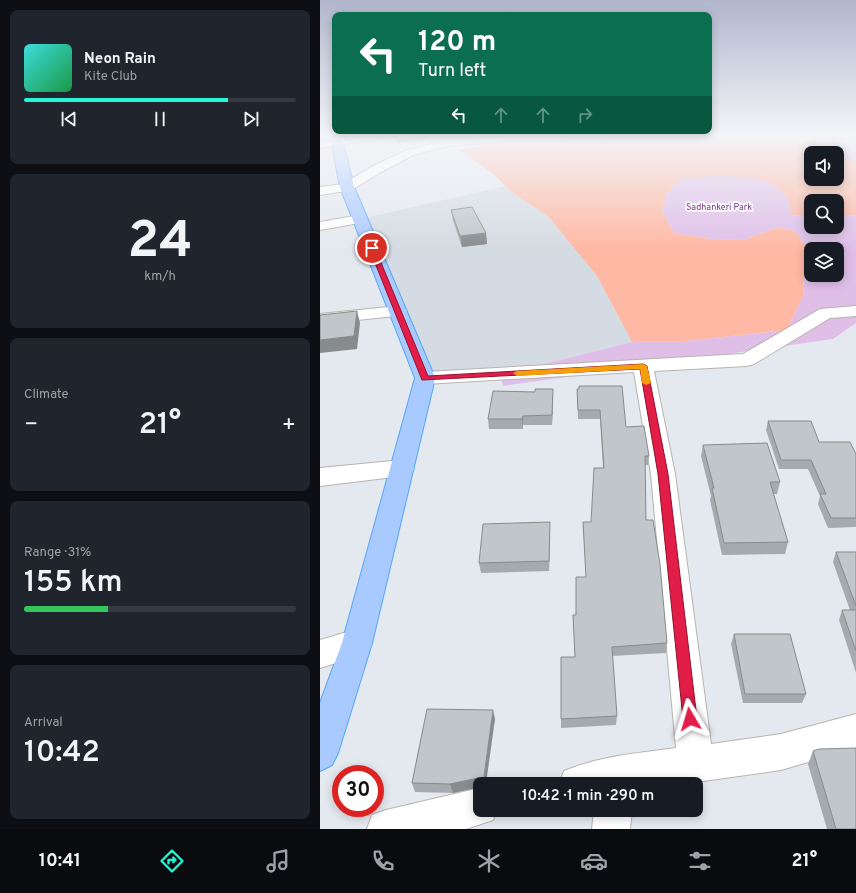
<!DOCTYPE html>
<meta charset="utf-8">
<style>
:root{--surface:#171b24;--page:#20242c;--text:#f1f3f6;--muted:#9ea1a6;--line:#363941;--accent:#27f3d5}
body{margin:0;font-family:Overpass,sans-serif;background:var(--page);color:var(--text);height:100vh;display:flex;flex-direction:column;font-size:15px;white-space:nowrap}
*{box-sizing:border-box;margin:0}
p{font-size:13px;color:var(--muted)}
.icon{flex:none;width:22px;height:22px;fill:none;stroke:currentColor;stroke-width:2;stroke-linecap:round;stroke-linejoin:round}
.map{position:relative;flex:1;overflow:hidden}
.side{display:flex;flex-direction:column;gap:10px;padding:10px;background:#0d0f14;width:320px}
.side>*{flex:none}
.banner{position:absolute;left:12px;top:12px;width:380px;height:122px;border-radius:8px;box-shadow:0 2px 10px #0003;background:#0b6e4f;color:#fff;overflow:hidden}
.tools{position:absolute;left:484px;top:146px;display:grid;gap:8px}
.tools a{display:grid;place-items:center;width:40px;height:40px;border-radius:8px;background:var(--surface);box-shadow:0 2px 10px #0003;font-size:20px}
.speed{position:absolute;left:12px;top:765px;display:flex;gap:8px;font-size:20px;font-weight:700;text-align:center}
.speed>*{display:grid;place-content:center;width:52px;height:52px;border-radius:50%;background:var(--surface);box-shadow:0 2px 10px #0003;line-height:1}
.speed .limit{border:6px solid #d22;background:#fff;color:#111}
.pin{position:absolute;display:grid;place-items:center;width:34px;height:34px;color:#fff;margin:-17px;border:2px solid #fff;border-radius:50%;box-shadow:0 1px 4px #0007}
.me{position:absolute;width:44px;margin:-22px;rotate:353deg;stroke-linejoin:round;filter:drop-shadow(0 0 3px #0008)}
.turn{display:flex;align-items:center;gap:14px;height:84px;padding:0 20px;font-size:18px}
.turn .icon{width:52px;height:52px;stroke-width:2.5}
.turn b{display:block;font-size:28px;line-height:34px}
.lanes{display:flex;align-items:center;height:38px;padding:0 20px;background:#0003;justify-content:center;gap:20px;direction:ltr}
.lanes .off{opacity:.35}
.big{font-size:30px;font-weight:600;line-height:1.1}
.side .card{flex:1;display:flex;flex-direction:column;justify-content:center;gap:6px;min-width:0;padding:0 14px;border-radius:8px;background:var(--page)}
.side .dial{align-items:center;gap:0}
.dial b{font-size:52px;line-height:1}
.song{display:flex;align-items:center;gap:12px}
.cover{width:48px;height:48px;border-radius:6px;background:linear-gradient(135deg,hsl(180 70% 55%),hsl(140 70% 35%))}
.played{height:4px;border-radius:2px;background:linear-gradient(90deg,var(--accent) 75%,var(--line) 75%)}
.keys{display:flex;justify-content:space-around;direction:ltr}
.heat{display:flex;justify-content:space-between;align-items:center;font-size:22px;direction:ltr}
.charge{height:6px;border-radius:3px;background:linear-gradient(90deg,#34c759 31%,var(--line) 0)}
.trip{position:absolute;left:153px;top:777px;width:230px;height:40px;border-radius:8px;background:var(--surface);box-shadow:0 2px 10px #0003;font-weight:600;line-height:40px;text-align:center}
.menu{display:flex;height:64px;justify-content:space-around;align-items:center;background:#090b0e;color:var(--muted)}
.menu .icon{width:28px;height:28px}
.menu .current{color:var(--accent)}
.menu b{font-size:18px;color:var(--text)}
main{display:flex;flex:1;min-height:0}
.map>svg:first-child{display:block}
</style>
<main>
<section class="side">
<div class="card">
<div class="song"><i class="cover"></i><div><b>Neon Rain</b><p>Kite Club</p></div></div>
<div class="played"></div>
<div class="keys"><svg class="icon" aria-label="previous" viewBox="0 0 24 24"><path d="M18 5L8 12l10 7zM5 5v14"/></svg><svg class="icon" aria-label="pause" viewBox="0 0 24 24"><path d="M8 5v14M16 5v14"/></svg><svg class="icon" aria-label="next" viewBox="0 0 24 24"><path d="M6 5l10 7-10 7zM19 5v14"/></svg></div>
</div>
<div class="card dial"><b>24</b><p>km/h</p></div>
<div class="card"><p>Climate</p>
<div class="heat"><a>−</a><b class="big">21°</b><a>+</a></div>
</div>
<div class="card"><p>Range · 31%</p><b class="big">155 km</b><div class="charge"></div></div>
<div class="card"><p>Arrival</p><b class="big">10:42</b></div>
</section>
<div class="map">
<svg width="536" height="829" viewBox="0 0 536 829">
<rect width="100%" height="100%" fill="#e4e9ef"/>
<path fill="#d5dbe2" d="M 186,186 L 195,194 L 228,216 L 277,276 L 312,342 L 180,375 L 105,378 L 40,219 Z"/>
<g fill="#dfbfe8" fill-rule="evenodd">
<path d="M 503,134 L 536,134 L 536,163 C 525,156 506,148 503,134 Z"/>
<path d="M 399,175 C 422,177 451,177 466,196 C 470,201 470,209 471,215 L 491,217 L 491,227 L 517,227 L 517,217 L 536,215 L 536,323 L 513,339 L 183,386 L 180,375 L 312,342 L 366,341 L 467,330 L 483,296 L 486,247 L 475,231 L 458,227 L 424,240 L 391,239 L 354,233 L 342,210 L 347,193 L 362,178 ZM 491,249 L 517,249 L 517,275 L 491,275 Z"/>
</g>
<path fill="#ffb8a4" fill-rule="evenodd" d="M 432,134 L 503,134 C 506,148 525,156 536,163 L 536,215 L 517,217 L 517,201 L 491,201 L 491,217 L 471,215 C 470,209 470,201 466,196 C 447,170 391,176 362,178 L 347,193 L 342,210 L 354,233 L 391,239 L 424,240 L 458,227 L 475,231 L 486,247 L 483,296 L 467,330 L 366,341 L 312,342 L 277,276 L 228,216 L 194,194 L 171,172 L 139,150 C 225,133 323,137 412,136 ZM 491,153 L 517,153 L 517,179 L 491,179 Z"/>
<g fill="none" stroke-linecap="round" stroke-linejoin="round">
<defs>
<g id="minor">
<path d="M 46,134 L 74,134 L 69,137 L 0,148 L 0,142 Z"/>
<path d="M 200,134 L 293,134 L 288,137 L 191,141 L 127,146 L 93,155 L 61,172 L 32,190 L 0,195 L 0,187 L 23,184 L 53,166 L 85,151 L 122,141 Z"/>
<path d="M 40,215 L 45,216 L 47,219 L 45,222 L 0,230 L 0,222 Z"/>
<path d="M 78,306 L 84,307 L 87,311 L 84,315 L 0,324 L 0,314 Z"/>
<path d="M 536,306 L 536,316 L 510,318 L 434,364 L 427,366 L 334,371 L 355,474 L 391,744 L 461,734 L 536,714 L 536,748 L 461,770 L 376,782 L 356,784 L 239,784 L 244,771 C 280,756 319,753 356,748 L 331,474 L 314,372 L 105,384 L 98,382 L 95,378 L 98,374 L 105,372 L 423,354 L 500,309 Z"/>
<path d="M 82,460 L 91,462 L 94,468 L 91,474 L 82,476 L 0,486 L 0,468 Z"/>
<path d="M 37,629 L 48,633 L 52,643 L 48,653 L 0,668 L 0,640 Z"/>
<path d="M 160,788 L 160,810 L 177,810 L 173,820 L 146,829 L 47,829 L 52,815 L 66,810 Z"/>
<path d="M 274,810 L 312,810 L 310,829 L 272,829 Z"/>
</g>
<path id="major" d="M 0,134 L 12,134 L 23,143 L 34,187 L 115,378 L 52,643 L 18,753 L 12,765 L 0,771 L 0,703 L 22,643 L 95,378 L 20,187 L 12,144 L 0,136 Z"/>
</defs>
<use href="#minor" stroke="#b8b3b0" stroke-width="2"/>
<use href="#major" stroke="#53a7f9" stroke-width="2"/>
<use href="#minor" fill="#fff" fill-rule="evenodd"/>
<use href="#major" fill="#a9caff" fill-rule="evenodd"/>
</g>
<g fill="#a6aaae">
<path d="M 73,134 L 165,134 L 122,139 L 121,137 L 78,143 L 73,136 Z"/>
<path d="M 131,210 L 166,233 L 167,244 L 142,247 L 133,221 Z"/>
<path d="M 257,389 L 306,427 L 329,456 L 328,465 L 325,465 L 326,520 L 347,643 L 346,653 L 292,656 L 297,716 L 296,725 L 241,728 L 241,719 L 255,657 L 253,615 L 256,615 L 266,577 L 263,522 L 271,522 L 283,468 L 280,419 L 258,419 Z"/>
<path d="M 233,398 L 232,425 L 203,425 L 203,429 L 169,429 L 168,419 Z"/>
<path d="M 448,421 L 499,442 L 536,454 L 536,527 L 508,528 L 498,504 L 500,496 L 488,469 L 459,469 L 446,430 Z"/>
<path d="M 383,445 L 460,482 L 457,494 L 453,494 L 468,542 L 465,554 L 402,555 L 390,500 L 391,496 L 381,456 Z"/>
<path d="M 230,532 L 229,571 L 161,573 L 159,563 Z"/>
<path d="M 516,552 L 536,552 L 536,673 L 519,620 L 522,610 L 530,610 L 513,562 Z"/>
<path d="M 414,634 L 486,694 L 482,703 L 423,703 L 411,644 Z"/>
<path d="M 175,719 L 160,784 L 160,787 L 133,793 L 95,792 L 92,783 Z"/>
<path d="M 493,751 L 536,829 L 507,829 L 488,764 Z"/>
</g>
<g fill="#878b8d">
<path d="M 117,134 L 121,134 L 121,137 L 78,143 L 77,140 Z"/>
<path d="M 133,134 L 165,134 L 122,139 L 122,135 Z"/>
<path d="M 166,233 L 167,244 L 142,247 L 140,236 Z"/>
<path d="M 37,311 L 40,323 L 37,349 L 0,353 L 0,340 Z"/>
<path d="M 233,389 L 233,398 L 232,425 L 232,415 Z"/>
<path d="M 203,416 L 203,429 L 202,419 Z"/>
<path d="M 230,522 L 230,532 L 229,571 L 229,561 Z"/>
<path d="M 173,710 L 175,719 L 166,784 L 163,784 Z"/>
<path d="M 158,778 L 160,787 L 133,793 L 130,784 Z"/>
</g>
<g fill="#c1c6ca" stroke="#878b8d">
<path d="M 73,134 L 117,134 L 77,140 Z"/>
<path d="M 121,134 L 133,134 L 122,135 Z"/>
<path d="M 152,207 L 166,233 L 140,236 L 131,210 Z"/>
<path d="M 37,311 L 34,336 L 0,340 L 0,315 Z"/>
<path d="M 259,386 L 302,386 L 306,427 L 324,426 L 329,456 L 325,456 L 326,520 L 333,520 L 340,564 L 347,643 L 292,647 L 297,716 L 241,719 L 241,657 L 255,657 L 253,615 L 256,615 L 256,577 L 266,577 L 263,522 L 271,522 L 274,468 L 284,468 L 280,410 L 258,410 L 257,389 L 259,389 Z"/>
<path d="M 215,389 L 233,389 L 232,415 L 203,416 L 202,419 L 168,419 L 173,391 L 215,392 Z"/>
<path d="M 448,421 L 491,421 L 499,442 L 530,442 L 536,454 L 536,518 L 511,518 L 500,494 L 506,494 L 491,460 L 461,460 Z"/>
<path d="M 447,443 L 460,482 L 450,482 L 468,542 L 404,543 L 392,488 L 394,488 L 383,445 Z"/>
<path d="M 230,522 L 229,561 L 159,563 L 163,524 Z"/>
<path d="M 516,552 L 536,552 L 536,606 Z"/>
<path d="M 522,610 L 536,610 L 536,651 Z"/>
<path d="M 414,634 L 470,634 L 486,694 L 425,694 Z"/>
<path d="M 107,709 L 173,710 L 163,784 L 160,784 L 160,785 L 160,779 L 158,778 L 130,784 L 92,783 Z"/>
<path d="M 536,748 L 536,829 L 516,829 L 493,751 L 499,749 Z"/>
</g>
<linearGradient id="sky" x2="0" y2="1"><stop stop-color="#b1b6cd"/><stop offset="0.54" stop-color="#f3f5f8"/><stop offset="1" stop-color="#f3f5f8" stop-opacity="0"/></linearGradient>
<rect width="536" height="250" fill="url(#sky)"/>
<path fill="#e11d48" stroke="#92132f" d="M 50,246 L 55,248 L 108,376 L 323,364 L 327,366 L 348,474 L 377,719 L 375,724 L 370,726 L 365,724 L 363,719 L 338,474 L 320,369 L 102,380 L 49,248 Z"/>
<path fill="#f59e0b" d="M 323,364 L 327,366 L 331,383 L 326,385 L 322,383 L 320,369 L 197,376 L 193,373 L 197,371 Z"/>
<g text-anchor="middle" dominant-baseline="central" stroke-width="3.5" stroke-linejoin="round" paint-order="stroke">
<g font-size="9" fill="#7e328e" stroke="#fff">
<text x="399" y="207">Sadhankeri Park</text>
</g>
</g>
</svg>
<div class="tools">
<a><svg class="icon" aria-label="sound" viewBox="0 0 24 24"><path d="M4 9h4l5-4v14l-5-4H4zM17 9q2 3 0 6"/></svg></a>
<a><svg class="icon" aria-label="search" viewBox="0 0 24 24"><circle cx="10" cy="10" r="6"/><path d="M15 15l6 6"/></svg></a>
<a><svg class="icon" aria-label="layers" viewBox="0 0 24 24"><path d="M12 4l9 5-9 5-9-5zM3 14l9 5 9-5"/></svg></a>
</div>
<div class="speed"><div class="limit">30</div></div>
<div class="pin" style="left:52px;top:248px;background:#d93025"><svg class="icon" aria-label="arrive" viewBox="0 0 24 24"><path d="M6 21V4h12l-3 4 3 4H6"/></svg></div>
<svg class="me" style="left:370px;top:719px" viewBox="-20 -20 40 40"><path d="M0-17L14 15 0 8-14 15z" fill="#e11d48" stroke="#fff" stroke-width="4"/></svg>
<div class="trip">10:42 · 1 min · 290 m</div>
<div class="banner">
<div class="turn"><svg class="icon" aria-label="left" viewBox="0 0 24 24"><path d="M17 20v-9H6M10 6l-5 5 5 5"/></svg><div><b>120 m</b>Turn left</div></div>
<div class="lanes"><svg class="icon" aria-label="left" viewBox="0 0 24 24"><path d="M17 20v-9H6M10 6l-5 5 5 5"/></svg><svg class="icon off" aria-label="ahead" viewBox="0 0 24 24"><path d="M12 20V5M6 11l6-6 6 6"/></svg><svg class="icon off" aria-label="ahead" viewBox="0 0 24 24"><path d="M12 20V5M6 11l6-6 6 6"/></svg><svg class="icon off" aria-label="right" viewBox="0 0 24 24"><path d="M7 20v-9h11M14 6l5 5-5 5"/></svg></div>
</div>
</div>
</main>
<nav class="menu">
<b>10:41</b>
<svg class="icon current" aria-label="directions" viewBox="0 0 24 24"><path d="M12 3l9 9-9 9-9-9zM9 14v-3h6M13 9l2 2-2 2"/></svg>
<svg class="icon" aria-label="music" viewBox="0 0 24 24"><path d="M9 18V5l10-2v13"/><circle cx="6" cy="18" r="3"/><circle cx="16" cy="16" r="3"/></svg>
<svg class="icon" aria-label="phone" viewBox="0 0 24 24"><path d="M5 4h4l2 5-3 2q2 4 5 5l2-3 5 2v4C11 20 4 13 5 4z"/></svg>
<svg class="icon" aria-label="climate" viewBox="0 0 24 24"><path d="M12 3v18M4 7l16 10M4 17L20 7"/></svg>
<svg class="icon" aria-label="car" viewBox="0 0 24 24"><path d="M5 17H2v-5l4-1 3-4h7l3 4 3 1v5h-3M9 17h6M6 11h13"/><circle cx="7" cy="17" r="2"/><circle cx="17" cy="17" r="2"/></svg>
<svg class="icon" aria-label="filters" viewBox="0 0 24 24"><path d="M4 7h16M4 17h16"/><circle cx="9" cy="7" r="2"/><circle cx="15" cy="17" r="2"/></svg>
<b>21°</b>
</nav>
